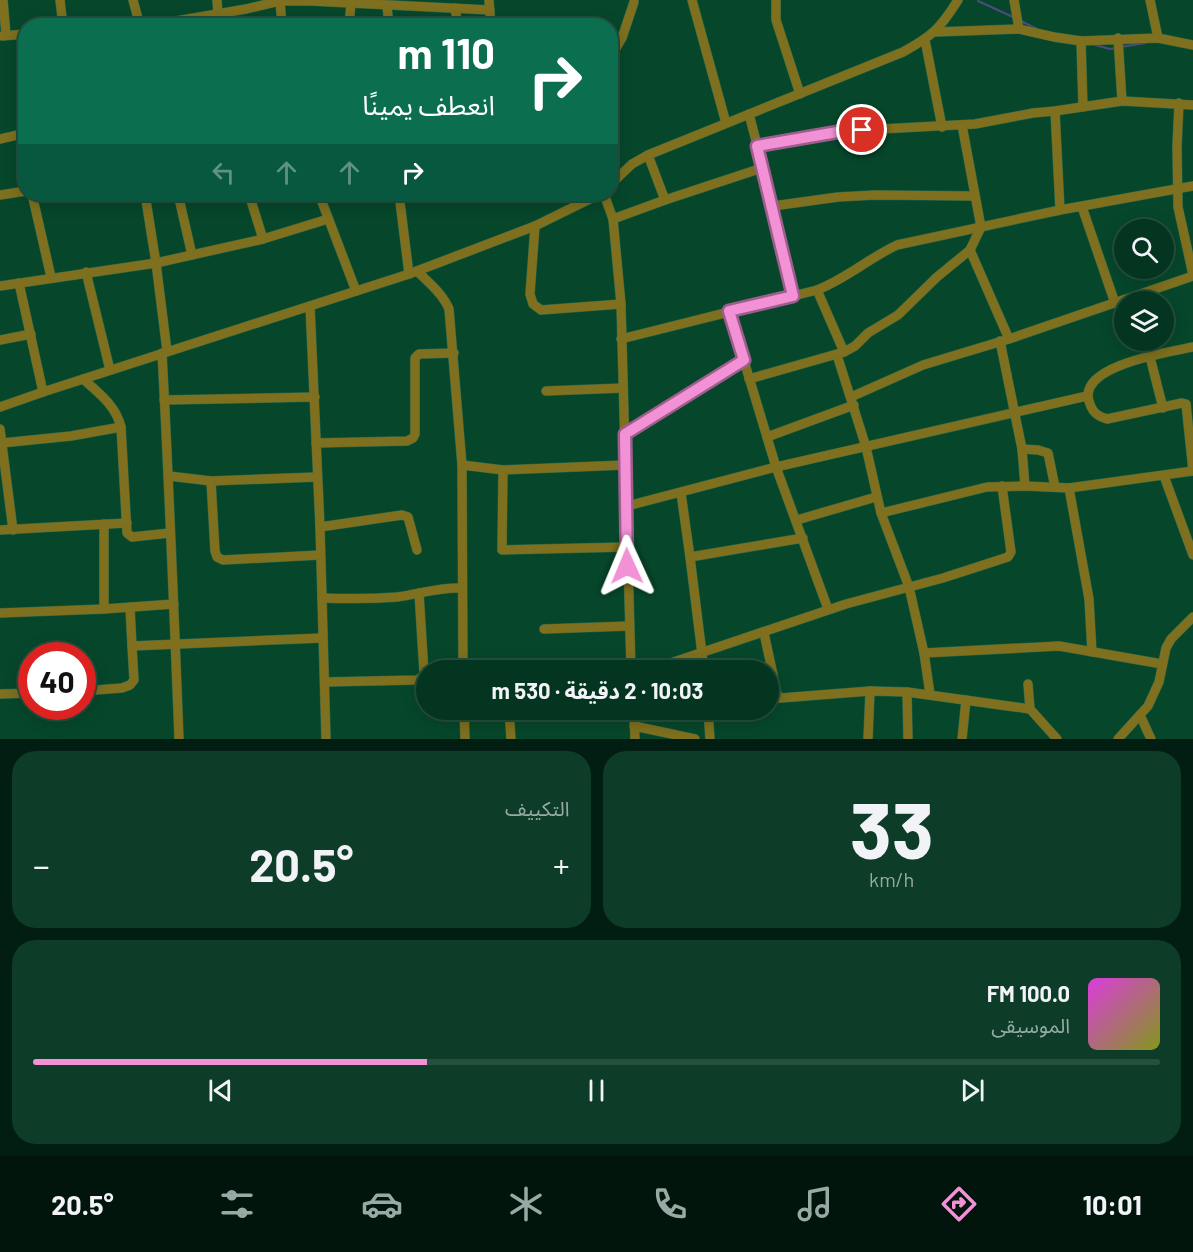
<!DOCTYPE html>
<html lang="ar">
<meta charset="utf-8">
<style>
:root{--surface:#043520;--page:#0d3d29;--text:#f1f3f6;--muted:#97aba5;--line:#25503e;--accent:#f391d6}
body{margin:0;font-family:Barlow,"Noto Sans Arabic",sans-serif;background:var(--page);color:var(--text);direction:rtl;height:100vh;display:flex;flex-direction:column;font-size:22px;white-space:nowrap}
*{box-sizing:border-box;margin:0}
p{font-size:20px;color:var(--muted)}
.icon{flex:none;width:33px;height:33px;fill:none;stroke:currentColor;stroke-width:2;stroke-linecap:round;stroke-linejoin:round}
.map{position:relative;height:739px;overflow:hidden;direction:ltr}
.drawer{display:flex;flex-direction:column;gap:12px;padding:12px;background:#021d12;flex:1}
.drawer>*{flex:none}
.banner{position:absolute;left:18px;top:18px;width:600px;height:183px;border-radius:24px;box-shadow:0 3px 15px #0003,0 0 0 2px var(--line);direction:rtl;background:#0b6e4f;color:#fff;overflow:hidden}
.buttons{position:absolute;left:1114px;top:219px;display:grid;gap:12px}
.buttons a{display:grid;place-items:center;width:60px;height:60px;border-radius:50%;background:var(--surface);box-shadow:0 3px 15px #0003,0 0 0 2px var(--line);font-size:30px}
.speed{position:absolute;left:18px;top:642px;display:flex;gap:12px;font-size:30px;font-weight:700;text-align:center}
.speed>*{display:grid;place-content:center;width:78px;height:78px;border-radius:50%;background:var(--surface);box-shadow:0 3px 15px #0003,0 0 0 2px var(--line);line-height:1}
.speed .limit{border:9px solid #d22;background:#fff;color:#111}
.pin{position:absolute;display:grid;place-items:center;width:51px;height:51px;color:#fff;margin:-26px;border:3px solid #fff;border-radius:50%;box-shadow:0 2px 6px #0007}
.me{position:absolute;width:66px;margin:-33px;rotate:359deg;stroke-linejoin:round;filter:drop-shadow(0 0 4px #0008)}
.turn{display:flex;align-items:center;gap:21px;height:126px;padding:0 24px;font-size:27px}
.turn .icon{width:78px;height:78px;stroke-width:2.5}
.turn b{display:block;font-size:42px;line-height:51px}
.lanes{display:flex;align-items:center;height:57px;padding:0 24px;background:#0003;justify-content:center;gap:30px;direction:ltr}
.lanes .off{opacity:.35}
.big{font-size:45px;font-weight:700;line-height:1.1}
.drawer .tile{flex:1;display:flex;flex-direction:column;justify-content:center;gap:9px;min-width:0;padding:0 21px;border-radius:24px;background:var(--page)}
.drawer .dial{align-items:center;gap:0}
.dial b{font-size:78px;line-height:1}
.song{display:flex;align-items:center;gap:18px}
.cover{width:72px;height:72px;border-radius:9px;background:linear-gradient(135deg,hsl(300 70% 55%),hsl(70 70% 35%))}
.played{height:6px;border-radius:3px;background:linear-gradient(90deg,var(--accent) 35%,var(--line) 35%)}
.keys{display:flex;justify-content:space-around;direction:ltr}
.heat{display:flex;justify-content:space-between;align-items:center;font-size:33px;direction:ltr}
.drawer .tiles{flex:1;display:grid;gap:12px;grid-template-columns:1fr 1fr}
.tile:last-child{grid-column:span 2}
.trip{position:absolute;left:416px;top:660px;width:363px;height:60px;border-radius:30px;background:var(--surface);box-shadow:0 3px 15px #0003,0 0 0 2px var(--line);font-weight:700;line-height:60px;text-align:center;direction:rtl}
.tab-bar{display:flex;height:96px;justify-content:space-around;align-items:center;background:#02150d;color:var(--muted)}
.tab-bar .icon{width:42px;height:42px}
.tab-bar .on{color:var(--accent)}
.tab-bar b{font-size:27px;color:var(--text)}
.map>svg:first-child{display:block}
</style>
<div class="map">
<svg width="1193" height="739" viewBox="0 0 1193 739">
<rect width="100%" height="100%" fill="#06472b"/>
<g fill="none" stroke-linecap="round" stroke-linejoin="round">
<g stroke="#4d4a7e" stroke-width="2">
<path d="M 978,1 L 1013,17"/>
<path d="M 1021,21 L 1037,29"/>
<path d="M 1095,45 L 1110,49 L 1116,48"/>
<path d="M 1121,47 L 1145,43"/>
</g>
<defs>
<g id="minor">
<path d="M 3,0 L 6,35"/>
<path d="M 60,0 L 63,26"/>
<path d="M 133,0 L 140,26"/>
<path d="M 217,0 L 218,14"/>
<path d="M 489,0 L 491,26"/>
<path d="M 692,0 L 726,123"/>
<path d="M 776,0 L 776,20 L 800,94"/>
<path d="M 1014,0 L 1019,29"/>
<path d="M 1150,0 L 1158,38"/>
<path d="M 280,1 L 282,26"/>
<path d="M 387,6 L 389,26"/>
<path d="M 455,8 L 458,26"/>
<path d="M 147,26 L 246,9 L 280,1 L 310,1 L 490,10"/>
<path d="M 349,26 L 351,3"/>
<path d="M 935,32 L 1019,29 L 1054,37 L 1081,41 L 1158,38 L 1193,45"/>
<path d="M 2,36 L 26,34"/>
<path d="M 1118,38 L 1122,101"/>
<path d="M 925,40 L 942,127"/>
<path d="M 1081,41 L 1083,107"/>
<path d="M 610,58 L 622,38 L 634,2"/>
<path d="M 1179,103 L 1177,147 L 1178,207 L 1193,275"/>
<path d="M 1055,111 L 1060,210"/>
<path d="M 749,114 L 773,206 L 793,296"/>
<path d="M 0,139 L 26,133"/>
<path d="M 757,146 L 843,131 L 975,124 L 1033,113 L 1055,111 L 1122,101 L 1193,105"/>
<path d="M 648,155 L 665,200"/>
<path d="M 610,185 L 632,164 L 648,155 L 903,52 C 932,36 940,29 958,0"/>
<path d="M 32,194 L 51,277"/>
<path d="M 145,194 L 156,263 L 167,351"/>
<path d="M 178,194 L 192,255"/>
<path d="M 249,194 L 263,239"/>
<path d="M 319,194 L 356,291"/>
<path d="M 399,194 L 409,274"/>
<path d="M 604,194 L 613,219 L 621,304 L 631,670"/>
<path d="M 0,195 L 26,191"/>
<path d="M 773,206 L 838,197 L 875,195 L 974,196"/>
<path d="M 1082,207 L 1115,303"/>
<path d="M 613,219 L 665,200 L 762,168"/>
<path d="M 535,226 L 530,294 L 533,304 L 541,310 L 621,304"/>
<path d="M 970,250 L 1009,339"/>
<path d="M 417,271 C 428,282 443,294 449,309 L 462,465 L 463,670"/>
<path d="M 86,272 L 110,370"/>
<path d="M 19,283 L 43,392"/>
<path d="M 0,286 L 156,263 L 263,239 L 328,219"/>
<path d="M 817,290 L 844,352"/>
<path d="M 310,306 L 320,527 L 326,739"/>
<path d="M 729,311 L 776,467 L 828,609"/>
<path d="M 621,339 L 817,290 C 846,279 869,258 897,245 L 1060,210 L 1193,186"/>
<path d="M 0,340 L 31,334"/>
<path d="M 1000,341 L 1022,449 L 1025,486"/>
<path d="M 162,353 C 169,482 174,610 179,739"/>
<path d="M 837,355 L 866,447 L 881,513 L 909,587 L 924,653 L 930,694"/>
<path d="M 1150,357 L 1163,408"/>
<path d="M 83,379 C 99,393 116,406 121,427 L 127,533 L 132,537 L 170,533"/>
<path d="M 749,379 L 844,352 L 855,346 L 868,333 L 898,315 L 937,277 L 970,250 L 981,227 L 962,125"/>
<path d="M 546,391 L 623,388"/>
<path d="M 851,397 L 923,365 L 1009,339 L 1193,276"/>
<path d="M 164,400 L 315,397"/>
<path d="M 0,407 L 43,392 L 409,274 L 535,226 L 600,194"/>
<path d="M 0,429 L 13,530"/>
<path d="M 625,434 L 743,360"/>
<path d="M 767,437 L 854,405"/>
<path d="M 2,443 L 71,436 L 121,427"/>
<path d="M 316,443 L 407,441 L 413,438 L 415,434 L 415,358 L 419,354 L 454,353"/>
<path d="M 1022,449 L 1038,450 L 1048,453 L 1055,487"/>
<path d="M 462,465 L 503,470"/>
<path d="M 625,465 L 503,470 L 502,550 L 627,547"/>
<path d="M 1193,471 L 1186,404 L 1182,403 L 1107,419 C 1097,416 1092,412 1089,401 C 1078,365 1171,352 1193,347"/>
<path d="M 169,476 L 211,481 L 317,477"/>
<path d="M 1164,476 L 1193,555"/>
<path d="M 211,481 L 215,551 L 217,557 L 223,560 L 320,555"/>
<path d="M 1069,488 L 1089,599 L 1092,652"/>
<path d="M 681,493 L 690,557 L 704,670"/>
<path d="M 627,506 L 776,467 L 1087,396"/>
<path d="M 881,513 L 987,487 L 1025,486 L 1069,488 L 1193,471"/>
<path d="M 797,520 L 876,497"/>
<path d="M 320,527 L 402,515 L 408,517 L 417,550"/>
<path d="M 0,530 L 127,523"/>
<path d="M 690,557 L 803,538"/>
<path d="M 419,593 L 424,673 L 422,677"/>
<path d="M 322,598 C 347,599 371,599 397,597 C 419,594 439,587 462,588"/>
<path d="M 130,607 L 132,646 L 322,638"/>
<path d="M 104,609 L 104,524"/>
<path d="M 0,613 L 104,609 L 174,604"/>
<path d="M 544,629 L 629,626"/>
<path d="M 764,633 L 778,698"/>
<path d="M 924,653 L 1059,646 L 1162,664"/>
<path d="M 650,670 L 846,604 L 943,578 L 1008,557 L 1011,552 L 1002,486"/>
<path d="M 325,682 L 417,680 L 422,677 L 426,679"/>
<path d="M 1028,684 L 1030,709 L 1057,739"/>
<path d="M 82,691 L 122,688 L 130,685 L 134,680 L 132,646"/>
<path d="M 907,692 L 908,739"/>
<path d="M 0,694 L 32,693"/>
<path d="M 768,699 L 870,691 L 907,692 L 1030,709"/>
<path d="M 464,710 L 465,739"/>
<path d="M 509,710 L 511,739"/>
<path d="M 634,710 L 635,739"/>
<path d="M 708,710 L 710,739"/>
<path d="M 1140,715 L 1151,739"/>
<path d="M 634,726 L 695,739"/>
<path d="M 868,739 L 870,691"/>
<path d="M 962,739 L 966,700"/>
<path d="M 1118,739 L 1148,706 L 1159,682 L 1166,648 L 1171,639 L 1193,617"/>
</g>
</defs>
<use href="#minor" stroke="#29644a" stroke-width="10"/>
<use href="#minor" stroke="#7e701e" stroke-width="9"/>
</g>
<g fill="none" stroke-linecap="round" stroke-linejoin="round">
<defs>
<path id="route" d="M 627,566 L 625,434 L 744,360 L 729,311 L 793,296 L 757,146 L 843,131 L 862,130"/>
</defs>
<use href="#route" stroke="#9e5e8b" stroke-width="15"/>
<use href="#route" stroke="#f391d6" stroke-width="10"/>
</g>
</svg>
<div class="buttons">
<a><svg class="icon" aria-label="search" viewBox="0 0 24 24"><circle cx="10" cy="10" r="6"/><path d="M15 15l6 6"/></svg></a>
<a><svg class="icon" aria-label="layers" viewBox="0 0 24 24"><path d="M12 4l9 5-9 5-9-5zM3 14l9 5 9-5"/></svg></a>
</div>
<div class="speed"><div class="limit">40</div></div>
<div class="pin" style="left:862px;top:130px;background:#d93025"><svg class="icon" aria-label="arrive" viewBox="0 0 24 24"><path d="M6 21V4h12l-3 4 3 4H6"/></svg></div>
<svg class="me" style="left:627px;top:566px" viewBox="-20 -20 40 40"><path d="M0-17L14 15 0 8-14 15z" fill="#f391d6" stroke="#fff" stroke-width="4"/></svg>
<div class="trip">10:03 · 2 دقيقة · 530 m</div>
<div class="banner">
<div class="turn"><svg class="icon" aria-label="right" viewBox="0 0 24 24"><path d="M7 20v-9h11M14 6l5 5-5 5"/></svg><div><b>110 m</b>انعطف يمينًا</div></div>
<div class="lanes"><svg class="icon off" aria-label="left" viewBox="0 0 24 24"><path d="M17 20v-9H6M10 6l-5 5 5 5"/></svg><svg class="icon off" aria-label="ahead" viewBox="0 0 24 24"><path d="M12 20V5M6 11l6-6 6 6"/></svg><svg class="icon off" aria-label="ahead" viewBox="0 0 24 24"><path d="M12 20V5M6 11l6-6 6 6"/></svg><svg class="icon" aria-label="right" viewBox="0 0 24 24"><path d="M7 20v-9h11M14 6l5 5-5 5"/></svg></div>
</div>
</div>
<section class="drawer">
<div class="tiles">
<div class="tile dial"><b>33</b><p>km/h</p></div>
<div class="tile"><p>التكييف</p>
<div class="heat"><a>−</a><b class="big">20.5°</b><a>+</a></div>
</div>
<div class="tile">
<div class="song"><i class="cover"></i><div><b>100.0 FM</b><p>الموسيقى</p></div></div>
<div class="played"></div>
<div class="keys"><svg class="icon" aria-label="previous" viewBox="0 0 24 24"><path d="M18 5L8 12l10 7zM5 5v14"/></svg><svg class="icon" aria-label="pause" viewBox="0 0 24 24"><path d="M8 5v14M16 5v14"/></svg><svg class="icon" aria-label="next" viewBox="0 0 24 24"><path d="M6 5l10 7-10 7zM19 5v14"/></svg></div>
</div>
</div>
</section>
<nav class="tab-bar">
<b>10:01</b>
<svg class="icon on" aria-label="directions" viewBox="0 0 24 24"><path d="M12 3l9 9-9 9-9-9zM9 14v-3h6M13 9l2 2-2 2"/></svg>
<svg class="icon" aria-label="music" viewBox="0 0 24 24"><path d="M9 18V5l10-2v13"/><circle cx="6" cy="18" r="3"/><circle cx="16" cy="16" r="3"/></svg>
<svg class="icon" aria-label="phone" viewBox="0 0 24 24"><path d="M5 4h4l2 5-3 2q2 4 5 5l2-3 5 2v4C11 20 4 13 5 4z"/></svg>
<svg class="icon" aria-label="climate" viewBox="0 0 24 24"><path d="M12 3v18M4 7l16 10M4 17L20 7"/></svg>
<svg class="icon" aria-label="car" viewBox="0 0 24 24"><path d="M5 17H2v-5l4-1 3-4h7l3 4 3 1v5h-3M9 17h6M6 11h13"/><circle cx="7" cy="17" r="2"/><circle cx="17" cy="17" r="2"/></svg>
<svg class="icon" aria-label="filters" viewBox="0 0 24 24"><path d="M4 7h16M4 17h16"/><circle cx="9" cy="7" r="2"/><circle cx="15" cy="17" r="2"/></svg>
<b>20.5°</b>
</nav>
